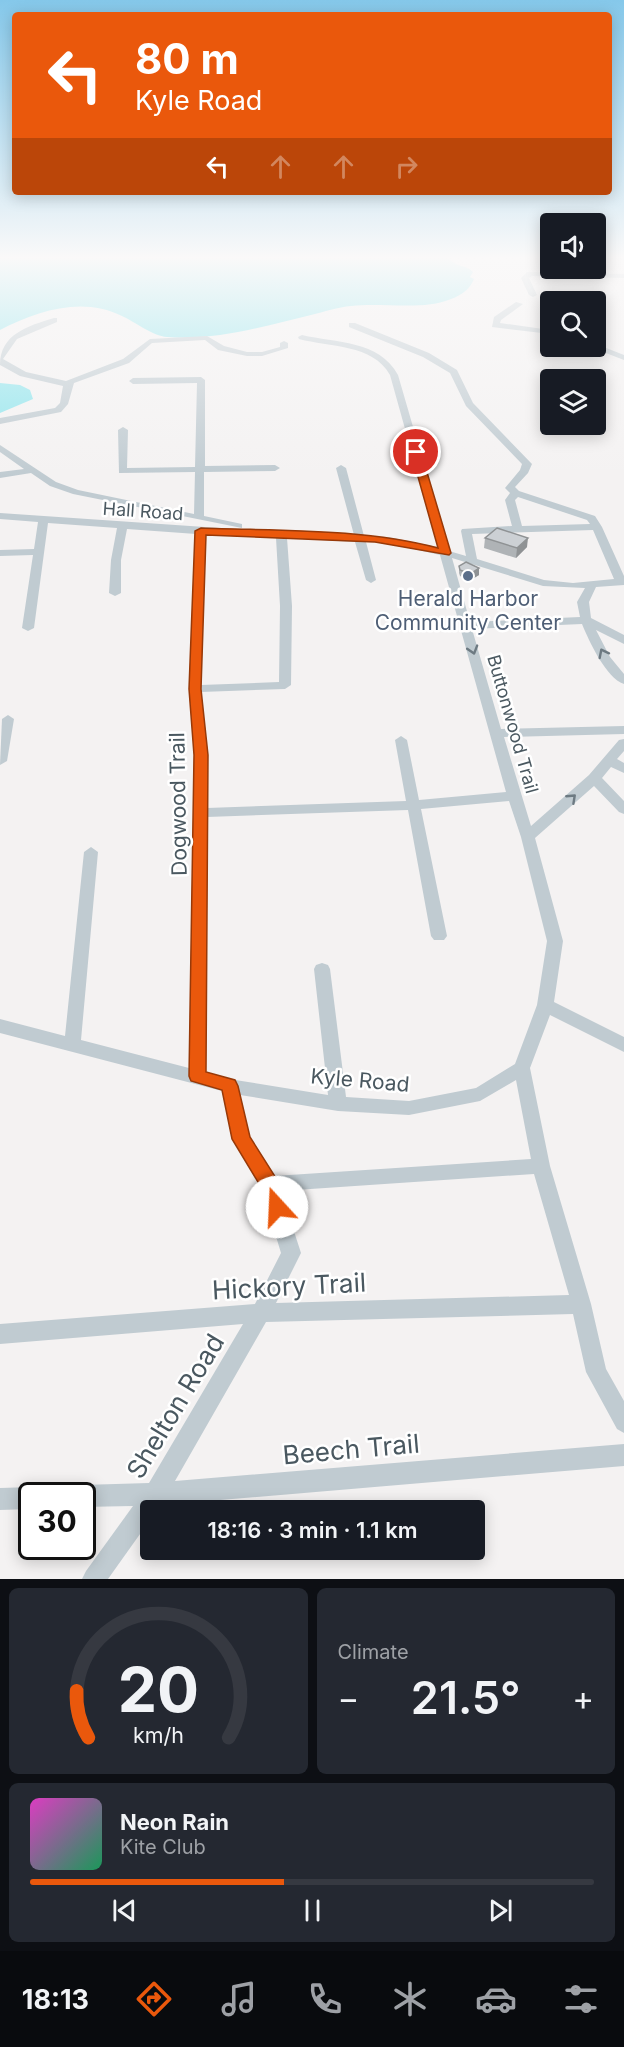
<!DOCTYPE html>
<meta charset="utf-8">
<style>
:root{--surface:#171b24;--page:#242831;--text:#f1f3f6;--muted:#9ea1a6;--line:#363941;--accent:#ea580c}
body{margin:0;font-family:Inter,sans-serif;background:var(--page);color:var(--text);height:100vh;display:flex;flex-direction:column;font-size:22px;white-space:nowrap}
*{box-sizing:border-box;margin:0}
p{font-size:20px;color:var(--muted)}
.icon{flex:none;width:33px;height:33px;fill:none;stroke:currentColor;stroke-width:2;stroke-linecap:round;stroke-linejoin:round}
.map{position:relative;height:1579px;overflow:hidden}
.details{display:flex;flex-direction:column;gap:9px;padding:9px;background:#0d0f14;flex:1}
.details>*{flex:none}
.top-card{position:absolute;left:12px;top:12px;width:600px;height:183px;border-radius:6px;box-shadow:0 3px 15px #0003;background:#ea580c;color:#fff;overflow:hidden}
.buttons{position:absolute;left:540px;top:213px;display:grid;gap:12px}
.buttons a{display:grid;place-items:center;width:66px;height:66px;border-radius:6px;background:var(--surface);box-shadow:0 3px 15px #0003;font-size:30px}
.speed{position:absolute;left:18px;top:1482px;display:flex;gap:12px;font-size:30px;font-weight:700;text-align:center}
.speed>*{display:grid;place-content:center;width:78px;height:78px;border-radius:50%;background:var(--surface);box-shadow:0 3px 15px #0003;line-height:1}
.speed .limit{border:3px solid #111;border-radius:9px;background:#fff;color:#111}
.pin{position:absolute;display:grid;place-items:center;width:51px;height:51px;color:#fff;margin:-26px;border:3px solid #fff;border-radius:50%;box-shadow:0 2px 6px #0007}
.me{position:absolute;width:66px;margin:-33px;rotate:340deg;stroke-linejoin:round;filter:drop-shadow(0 0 4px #0008)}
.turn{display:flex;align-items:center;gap:21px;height:126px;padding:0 24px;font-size:27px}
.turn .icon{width:78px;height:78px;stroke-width:2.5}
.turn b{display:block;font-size:42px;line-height:51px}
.lanes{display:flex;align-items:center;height:57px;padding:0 24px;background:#0003;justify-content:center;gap:30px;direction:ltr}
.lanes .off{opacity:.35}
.big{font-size:45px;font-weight:600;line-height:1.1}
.details .card{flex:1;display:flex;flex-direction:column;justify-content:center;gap:9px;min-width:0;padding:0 21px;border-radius:9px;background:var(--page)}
.details .dial{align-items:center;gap:0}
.dial svg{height:156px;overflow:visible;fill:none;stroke:var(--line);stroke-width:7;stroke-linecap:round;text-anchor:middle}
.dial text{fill:var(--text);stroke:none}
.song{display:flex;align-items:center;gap:18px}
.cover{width:72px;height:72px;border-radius:9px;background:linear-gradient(135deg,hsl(310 70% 55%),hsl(150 70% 35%))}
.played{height:6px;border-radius:3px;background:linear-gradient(90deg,var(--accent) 45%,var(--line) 45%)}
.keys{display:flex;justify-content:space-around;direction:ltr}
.heat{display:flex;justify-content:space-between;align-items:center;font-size:33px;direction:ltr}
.details .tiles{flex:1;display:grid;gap:9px;grid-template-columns:1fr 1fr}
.card:last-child{grid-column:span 2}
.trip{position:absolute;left:140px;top:1500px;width:345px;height:60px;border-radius:6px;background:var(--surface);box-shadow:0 3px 15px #0003;font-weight:600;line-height:60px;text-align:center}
.tabs{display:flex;height:96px;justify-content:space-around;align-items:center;background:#090b0e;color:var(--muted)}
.tabs .icon{width:42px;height:42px}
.tabs .selected{color:var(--accent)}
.tabs b{font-size:27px;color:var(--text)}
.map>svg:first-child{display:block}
</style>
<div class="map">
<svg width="624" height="1579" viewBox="0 0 624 1579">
<rect width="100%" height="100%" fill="#f4f2f2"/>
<g fill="#90e5ed">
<path d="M 0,256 L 446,256 C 457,269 466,264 473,272 L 470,277 L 474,279 C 470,289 462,295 451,299 C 423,311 382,302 351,306 C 338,307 324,312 311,315 C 264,326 216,341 167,337 C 153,336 135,322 122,316 C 82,296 37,311 0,330 Z"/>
<path d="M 0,383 L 20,385 L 30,390 L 33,399 L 0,413 Z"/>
</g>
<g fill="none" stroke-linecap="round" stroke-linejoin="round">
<g fill="#c0cbd1" fill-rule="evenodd">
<path d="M 596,256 L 624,256 L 624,260 L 596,259 Z"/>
<path d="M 527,272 L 624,274 L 624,278 L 532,276 L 529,278 L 537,295 L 533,297 L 529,295 L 521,278 Z"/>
<path d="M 516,302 L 523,304 L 501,320 L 500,323 L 550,330 L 550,334 L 492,327 L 494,317 Z"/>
<path d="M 54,318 L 57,318 L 57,322 L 17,339 L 3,359 L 26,372 L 66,381 L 123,359 L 150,339 L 207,336 L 224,346 L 247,352 L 262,352 L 280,347 L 280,343 L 284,341 L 288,343 L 288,348 L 262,356 L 247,356 L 218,350 L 205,340 L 152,343 L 129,363 L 74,383 L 68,404 L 61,412 L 0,424 L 0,418 L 55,408 L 60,403 L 63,386 L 20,376 L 0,365 C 0,334 28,326 54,318 Z"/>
<path d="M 349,323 L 355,323 L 429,353 L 457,370 L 473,403 L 532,464 L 528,473 L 515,487 L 519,491 L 595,516 L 602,527 L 624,576 L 624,585 L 596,587 L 589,602 L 591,618 L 624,635 L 624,644 L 596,630 L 610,657 L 624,674 L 624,684 C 606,678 589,641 582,624 L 472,629 L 501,729 L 624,726 L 624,734 L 504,737 L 531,826 L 589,775 L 619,740 L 624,739 L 624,751 L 617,759 L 624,763 L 624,773 L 611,767 L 602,778 L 624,801 L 624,814 L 619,812 L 594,786 L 535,838 L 563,941 L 554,1002 L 624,1037 L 624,1052 L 550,1015 L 530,1068 L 550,1166 L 591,1304 L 606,1369 L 624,1401 L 624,1433 L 617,1429 L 586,1372 L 573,1314 L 266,1322 L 175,1481 L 624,1444 L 624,1466 L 161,1505 L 157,1510 L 150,1510 L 150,1520 L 108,1579 L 82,1579 L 86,1571 L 133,1506 L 82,1507 L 82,1496 L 71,1496 L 74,1488 L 82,1485 L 149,1483 L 243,1324 L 0,1344 L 0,1324 L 255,1304 L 281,1253 L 261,1187 L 232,1139 L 222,1091 L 0,1033 L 0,1019 L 65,1036 L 84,852 L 91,847 L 98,852 L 81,1040 L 189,1068 L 194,755 L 189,689 L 196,534 L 127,529 L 121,560 L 121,593 L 115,596 L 109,593 L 111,560 L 117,528 L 48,523 L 34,628 L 28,631 L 22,628 L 33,555 L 0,556 L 0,550 L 34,549 L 38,522 L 0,519 L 0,513 L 277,532 L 281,530 L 285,532 L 354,535 L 336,468 L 341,465 L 346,468 L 364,536 L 388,537 L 438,547 L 390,375 C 373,344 329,347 299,339 L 298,337 L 302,335 C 336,343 379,340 398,375 L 449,551 L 466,556 L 461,531 L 462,529 L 512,526 L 505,500 L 510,493 L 505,488 L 520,470 L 522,464 L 466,406 L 450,373 L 423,357 L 349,327 ZM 518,497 L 587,520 L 590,524 L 522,526 L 515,500 ZM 593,530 L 614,579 L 573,583 L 544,580 L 477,559 L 472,534 ZM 206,534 L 276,538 L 280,606 L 279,682 L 201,685 ZM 287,538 L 355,542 L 366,580 L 371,583 L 376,580 L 366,542 L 388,543 L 440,555 L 506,792 L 419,800 L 407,740 L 401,736 L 395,740 L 406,801 L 207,808 L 208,755 L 201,692 L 285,689 L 291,685 L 292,606 ZM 452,558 L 543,586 L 585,588 L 577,602 L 580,617 L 470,622 ZM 509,801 L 521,837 L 547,941 L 537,1005 L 515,1064 L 476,1088 L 409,1101 L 346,1097 L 330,969 L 328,965 L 322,963 L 316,965 L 314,969 L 328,1095 L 229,1079 L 206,1073 L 207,817 L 408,810 L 431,936 L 434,940 L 444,940 L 447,936 L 421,809 ZM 516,1080 L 531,1159 L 274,1176 L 249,1137 L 240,1095 L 338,1111 L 409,1115 L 480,1101 ZM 534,1174 L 569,1295 L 276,1303 L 301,1253 L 281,1191 Z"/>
<path d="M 596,344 L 624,355 L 624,360 L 593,348 Z"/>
<path d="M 201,377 L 205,380 L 205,466 L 275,465 L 280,468 L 275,471 L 204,472 L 204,516 L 242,524 L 242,528 L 73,494 L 50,486 L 31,473 L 0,478 L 0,472 L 24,469 L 0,452 L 0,445 L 56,482 L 78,490 L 194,514 L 195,472 L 119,473 L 118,430 L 123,427 L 128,430 L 127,468 L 195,467 L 197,383 L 133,384 L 129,381 L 133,378 Z"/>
<path d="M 8,715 L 14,719 L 7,761 L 0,765 L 2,719 Z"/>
<path d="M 32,1487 L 40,1490 L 42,1496 L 32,1496 L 32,1509 L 0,1510 L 0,1488 Z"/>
</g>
</g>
<g fill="#afb3b6">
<path d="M 485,538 L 527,547 L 516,558 L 484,548 Z"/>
<path d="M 459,566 L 479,568 L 479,575 L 469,581 L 460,576 L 459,573 Z"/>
</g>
<g fill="#8f9294">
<path d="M 528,538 L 527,547 L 516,558 L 517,548 Z"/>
<path d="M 479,568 L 479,575 L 469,581 L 470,574 Z"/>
</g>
<g fill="#ccd0d4" stroke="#8f9294" stroke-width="1.5">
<path d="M 497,528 L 528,538 L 517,548 L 485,538 Z"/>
<path d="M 466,562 L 479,568 L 470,574 L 460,570 L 459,566 Z"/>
</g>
<defs><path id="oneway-chevron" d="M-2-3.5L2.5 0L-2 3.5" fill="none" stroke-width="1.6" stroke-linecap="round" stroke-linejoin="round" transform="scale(1.5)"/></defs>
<g stroke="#6d7a82">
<use href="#oneway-chevron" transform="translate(473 650) rotate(73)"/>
<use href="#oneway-chevron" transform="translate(603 653) rotate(-117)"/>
<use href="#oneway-chevron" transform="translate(572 798) rotate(-43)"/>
</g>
<linearGradient id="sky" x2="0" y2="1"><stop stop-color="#85c8ea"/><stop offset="0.54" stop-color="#faf9f9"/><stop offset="1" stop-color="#faf9f9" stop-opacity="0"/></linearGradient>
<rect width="624" height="477" fill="url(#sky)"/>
<path fill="#ea580c" stroke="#983908" stroke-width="1.5" d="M 413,450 L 421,452 L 451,553 L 449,555 L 375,542 L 206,535 L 201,689 L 208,755 L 206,1072 L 235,1080 L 238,1086 L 250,1137 L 276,1178 L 286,1207 L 283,1213 L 277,1215 L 270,1213 L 261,1187 L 232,1139 L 222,1090 L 191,1081 L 189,1076 L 194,755 L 189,689 L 195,531 L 201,528 C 279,531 362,528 438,548 L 411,452 Z"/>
<circle fill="#5c6f8a" stroke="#fff" stroke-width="2" cx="468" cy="576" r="6"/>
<g text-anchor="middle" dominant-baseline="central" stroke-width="5" stroke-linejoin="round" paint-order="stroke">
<g font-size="18" fill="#4a5860" stroke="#fff">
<text transform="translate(143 511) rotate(4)">Hall Road</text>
<text transform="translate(513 724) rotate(74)">Buttonwood Trail</text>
</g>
<g font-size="21" fill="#4e5e75" stroke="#fff">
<text x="468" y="598">Herald Harbor<tspan x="468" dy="24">Community Center</tspan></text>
</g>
<g font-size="21" fill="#4a5860" stroke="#fff">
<text transform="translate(178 804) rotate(-91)">Dogwood Trail</text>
<text transform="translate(360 1080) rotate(5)">Kyle Road</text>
</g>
<g font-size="26" fill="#4a5860" stroke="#fff">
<text transform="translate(289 1286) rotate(-3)">Hickory Trail</text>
<text transform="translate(175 1406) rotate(-59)">Shelton Road</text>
<text transform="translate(351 1449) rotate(-5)">Beech Trail</text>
</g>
</g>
</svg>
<div class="buttons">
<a><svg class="icon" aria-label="sound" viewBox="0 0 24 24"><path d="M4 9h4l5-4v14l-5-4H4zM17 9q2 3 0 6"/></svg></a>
<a><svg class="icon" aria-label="search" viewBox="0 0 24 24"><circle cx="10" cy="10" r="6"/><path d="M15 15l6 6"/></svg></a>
<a><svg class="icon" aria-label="layers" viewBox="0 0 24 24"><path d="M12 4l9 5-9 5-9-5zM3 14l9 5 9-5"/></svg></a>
</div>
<div class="speed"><div class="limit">30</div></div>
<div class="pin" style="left:416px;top:452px;background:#d93025"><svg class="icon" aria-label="arrive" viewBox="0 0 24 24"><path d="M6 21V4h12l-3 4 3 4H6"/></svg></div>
<svg class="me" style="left:277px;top:1207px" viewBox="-20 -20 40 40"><circle r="19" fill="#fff"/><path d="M0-13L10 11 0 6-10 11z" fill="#ea580c"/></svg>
<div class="trip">18:16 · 3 min · 1.1 km</div>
<div class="top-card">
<div class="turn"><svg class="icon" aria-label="left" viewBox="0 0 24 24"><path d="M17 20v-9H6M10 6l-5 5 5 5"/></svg><div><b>80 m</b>Kyle Road</div></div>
<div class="lanes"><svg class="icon" aria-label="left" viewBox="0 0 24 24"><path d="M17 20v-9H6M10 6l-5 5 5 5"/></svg><svg class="icon off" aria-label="ahead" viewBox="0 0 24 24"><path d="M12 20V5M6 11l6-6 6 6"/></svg><svg class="icon off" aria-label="ahead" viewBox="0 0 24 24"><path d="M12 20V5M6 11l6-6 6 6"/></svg><svg class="icon off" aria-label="right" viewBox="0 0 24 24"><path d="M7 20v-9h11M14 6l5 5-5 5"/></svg></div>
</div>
</div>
<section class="details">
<div class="tiles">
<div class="card dial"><svg viewBox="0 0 100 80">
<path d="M14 69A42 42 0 1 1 86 69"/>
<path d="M14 69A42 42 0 0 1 8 45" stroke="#ea580c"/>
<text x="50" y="56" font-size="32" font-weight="700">20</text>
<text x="50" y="72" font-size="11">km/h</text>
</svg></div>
<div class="card"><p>Climate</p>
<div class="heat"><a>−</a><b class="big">21.5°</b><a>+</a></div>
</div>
<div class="card">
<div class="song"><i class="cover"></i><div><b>Neon Rain</b><p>Kite Club</p></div></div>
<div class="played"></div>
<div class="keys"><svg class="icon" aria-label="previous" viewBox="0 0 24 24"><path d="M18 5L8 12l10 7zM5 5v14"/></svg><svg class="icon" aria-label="pause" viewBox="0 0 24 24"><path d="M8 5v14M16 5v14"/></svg><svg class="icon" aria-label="next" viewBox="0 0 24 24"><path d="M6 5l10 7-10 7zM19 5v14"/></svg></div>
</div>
</div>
</section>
<nav class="tabs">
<b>18:13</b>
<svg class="icon selected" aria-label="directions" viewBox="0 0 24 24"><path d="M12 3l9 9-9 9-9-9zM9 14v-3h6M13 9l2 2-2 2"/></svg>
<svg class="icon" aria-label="music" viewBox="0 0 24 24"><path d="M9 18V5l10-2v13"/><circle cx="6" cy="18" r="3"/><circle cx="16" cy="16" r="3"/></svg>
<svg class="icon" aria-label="phone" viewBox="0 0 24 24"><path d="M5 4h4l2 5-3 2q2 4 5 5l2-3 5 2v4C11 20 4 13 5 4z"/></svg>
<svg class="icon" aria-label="climate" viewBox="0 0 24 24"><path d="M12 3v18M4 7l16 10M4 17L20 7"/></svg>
<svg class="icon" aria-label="car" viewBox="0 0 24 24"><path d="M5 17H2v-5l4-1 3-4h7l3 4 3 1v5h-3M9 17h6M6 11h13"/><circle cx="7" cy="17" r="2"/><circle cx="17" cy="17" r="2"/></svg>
<svg class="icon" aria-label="filters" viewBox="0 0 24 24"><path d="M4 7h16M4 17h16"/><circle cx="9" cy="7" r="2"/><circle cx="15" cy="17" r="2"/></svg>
</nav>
